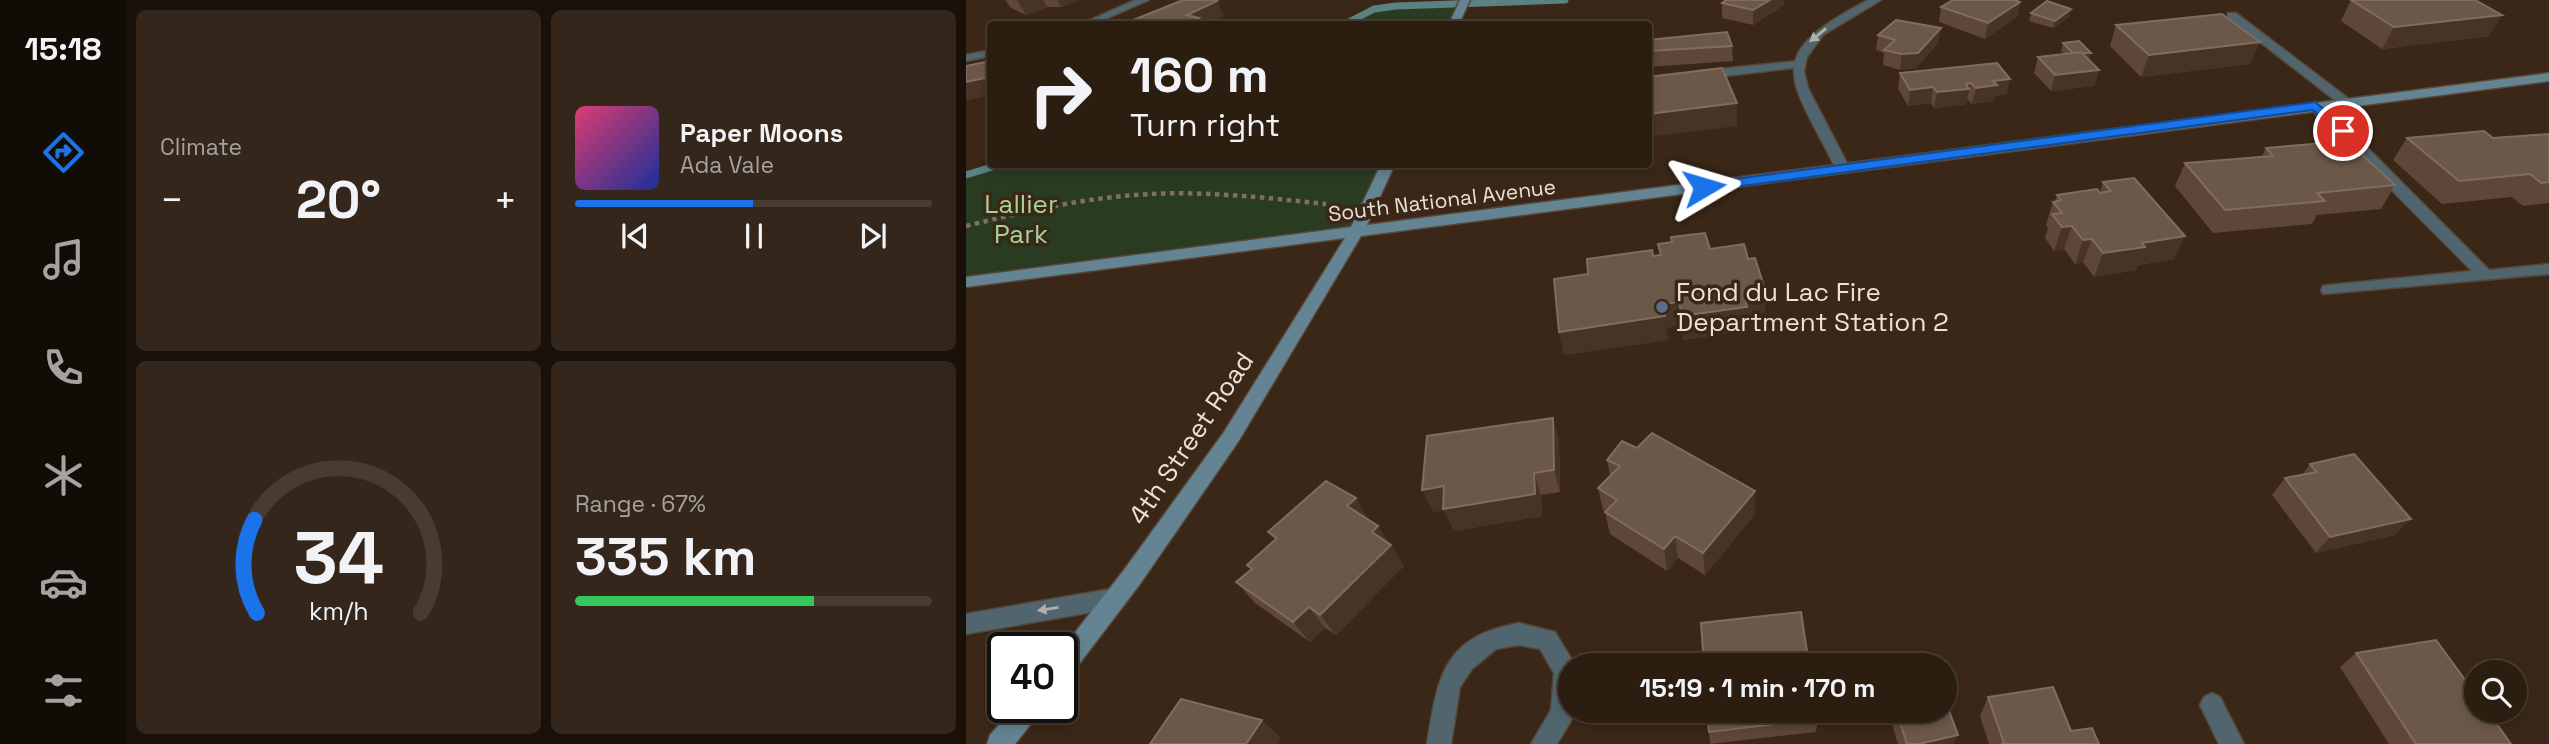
<!DOCTYPE html>
<meta charset="utf-8">
<style>
:root{--surface:#2c1d11;--page:#34261a;--text:#f1f3f6;--muted:#a6a29f;--line:#483b31;--accent:#1a73e8}
body{margin:0;font-family:"Space Grotesk",sans-serif;background:var(--page);color:var(--text);height:100vh;display:flex;flex-direction:column;font-size:26px;white-space:nowrap}
*{box-sizing:border-box;margin:0}
p{font-size:23px;color:var(--muted)}
.icon{flex:none;width:38px;height:38px;fill:none;stroke:currentColor;stroke-width:2;stroke-linecap:round;stroke-linejoin:round}
.map{position:relative;flex:1;overflow:hidden}
.sheet{display:flex;flex-direction:column;gap:10px;padding:10px;background:#181009;width:840px}
.sheet>*{flex:none}
.hud{position:absolute;left:21px;top:21px;width:665px;height:147px;border-radius:7px;box-shadow:0 4px 10px #0003,0 0 0 2px var(--line);background:#2c1d11;color:var(--text);overflow:hidden}
.tools{position:absolute;left:1498px;top:660px;display:grid;gap:14px}
.tools a{display:grid;place-items:center;width:63px;height:63px;border-radius:50%;background:var(--surface);box-shadow:0 4px 10px #0003,0 0 0 2px var(--line);font-size:35px}
.speed{position:absolute;left:21px;top:632px;display:flex;gap:14px;font-size:35px;font-weight:700;text-align:center}
.speed>*{display:grid;place-content:center;width:91px;height:91px;border-radius:50%;background:var(--surface);box-shadow:0 4px 10px #0003,0 0 0 2px var(--line);line-height:1}
.speed .limit{border:4px solid #111;border-radius:10px;background:#fff;color:#111}
.pin{position:absolute;display:grid;place-items:center;width:60px;height:60px;color:#fff;margin:-30px;border:4px solid #fff;border-radius:50%;box-shadow:0 2px 7px #0007}
.me{position:absolute;width:77px;margin:-38px;rotate:83deg;stroke-linejoin:round;filter:drop-shadow(0 0 5px #0008)}
.turn{display:flex;align-items:center;gap:24px;height:147px;padding:0 28px;font-size:32px}
.turn .icon{width:91px;height:91px;stroke-width:2.5}
.turn b{display:block;font-size:49px;line-height:60px}
.big{font-size:52px;font-weight:600;line-height:1.1}
.sheet .widget{flex:1;display:flex;flex-direction:column;justify-content:center;gap:10px;min-width:0;padding:0 24px;border-radius:10px;background:var(--page)}
.sheet .dial{align-items:center;gap:0}
.dial svg{height:182px;overflow:visible;fill:none;stroke:var(--line);stroke-width:7;stroke-linecap:round;text-anchor:middle}
.dial text{fill:var(--text);stroke:none}
.song{display:flex;align-items:center;gap:21px}
.cover{width:84px;height:84px;border-radius:10px;background:linear-gradient(135deg,hsl(340 70% 55%),hsl(230 70% 35%))}
.played{height:7px;border-radius:4px;background:linear-gradient(90deg,var(--accent) 50%,var(--line) 50%)}
.keys{display:flex;justify-content:space-around;direction:ltr}
.heat{display:flex;justify-content:space-between;align-items:center;font-size:38px;direction:ltr}
.charge{height:10px;border-radius:5px;background:linear-gradient(90deg,#34c759 67%,var(--line) 0)}
.sheet .tiles{flex:1;display:grid;gap:10px;grid-template-columns:repeat(2,1fr)}
.trip{position:absolute;left:592px;top:653px;width:399px;height:70px;border-radius:35px;background:var(--surface);box-shadow:0 4px 10px #0003,0 0 0 2px var(--line);font-weight:600;line-height:70px;text-align:center}
main{display:flex;flex:1;min-height:0}
.menu{display:flex;flex-direction:column;width:126px;justify-content:space-around;align-items:center;background:#120c07;color:var(--muted)}
.menu .icon{width:49px;height:49px}
.menu .active{color:var(--accent)}
.menu b{font-size:32px;color:var(--text)}
.map>svg:first-child{display:block}
</style>
<main>
<nav class="menu">
<b>15:18</b>
<svg class="icon active" aria-label="directions" viewBox="0 0 24 24"><path d="M12 3l9 9-9 9-9-9zM9 14v-3h6M13 9l2 2-2 2"/></svg>
<svg class="icon" aria-label="music" viewBox="0 0 24 24"><path d="M9 18V5l10-2v13"/><circle cx="6" cy="18" r="3"/><circle cx="16" cy="16" r="3"/></svg>
<svg class="icon" aria-label="phone" viewBox="0 0 24 24"><path d="M5 4h4l2 5-3 2q2 4 5 5l2-3 5 2v4C11 20 4 13 5 4z"/></svg>
<svg class="icon" aria-label="climate" viewBox="0 0 24 24"><path d="M12 3v18M4 7l16 10M4 17L20 7"/></svg>
<svg class="icon" aria-label="car" viewBox="0 0 24 24"><path d="M5 17H2v-5l4-1 3-4h7l3 4 3 1v5h-3M9 17h6M6 11h13"/><circle cx="7" cy="17" r="2"/><circle cx="17" cy="17" r="2"/></svg>
<svg class="icon" aria-label="filters" viewBox="0 0 24 24"><path d="M4 7h16M4 17h16"/><circle cx="9" cy="7" r="2"/><circle cx="15" cy="17" r="2"/></svg>
</nav>
<section class="sheet">
<div class="tiles">
<div class="widget"><p>Climate</p>
<div class="heat"><a>−</a><b class="big">20°</b><a>+</a></div>
</div>
<div class="widget">
<div class="song"><i class="cover"></i><div><b>Paper Moons</b><p>Ada Vale</p></div></div>
<div class="played"></div>
<div class="keys"><svg class="icon" aria-label="previous" viewBox="0 0 24 24"><path d="M18 5L8 12l10 7zM5 5v14"/></svg><svg class="icon" aria-label="pause" viewBox="0 0 24 24"><path d="M8 5v14M16 5v14"/></svg><svg class="icon" aria-label="next" viewBox="0 0 24 24"><path d="M6 5l10 7-10 7zM19 5v14"/></svg></div>
</div>
<div class="widget dial"><svg viewBox="0 0 100 80">
<path d="M14 69A42 42 0 1 1 86 69"/>
<path d="M14 69A42 42 0 0 1 13 28" stroke="#1a73e8"/>
<text x="50" y="56" font-size="32" font-weight="700">34</text>
<text x="50" y="72" font-size="11">km/h</text>
</svg></div>
<div class="widget"><p>Range · 67%</p><b class="big">335 km</b><div class="charge"></div></div>
</div>
</section>
<div class="map">
<svg width="1583" height="744" viewBox="0 0 1583 744">
<rect width="100%" height="100%" fill="#3a2717"/>
<g fill="#293c22">
<path d="M 450,3 L 498,3 L 488,24 L 380,24 L 407,9 Z"/>
<path d="M 36,164 L 422,165 L 390,232 L 0,282 L 0,175 Z"/>
</g>
<g fill="none" stroke-linecap="round" stroke-linejoin="round">
<g stroke="#598281" stroke-width="7">
<path d="M 379,24 L 408,9 L 430,6 L 599,0"/>
<path d="M 0,175 L 36,164"/>
</g>
<defs>
<g id="lane">
<path d="M 1262,13 L 1270,13 L 1383,99 L 1383,105 L 1375,105 L 1262,17 Z"/>
<path d="M 832,61 L 838,65 L 836,67 L 734,79 L 728,75 L 734,71 Z"/>
<path d="M 1349,102 L 1382,128 L 1523,270 L 1583,264 L 1583,274 L 1357,294 L 1355,290 L 1357,286 L 1363,285 L 1506,271 L 1345,109 L 1343,106 Z"/>
<path d="M 150,588 L 158,591 L 161,598 L 158,605 L 150,608 L 0,634 L 0,614 Z"/>
<path d="M 1246,693 L 1254,697 L 1278,744 L 1253,744 L 1234,705 L 1238,697 Z"/>
</g>
<g id="street">
<path d="M 169,0 L 183,0 L 128,24 L 115,24 Z"/>
<path d="M 902,0 L 915,0 L 857,35 L 841,57 L 838,71 L 842,88 L 884,169 L 877,173 L 870,169 C 824,76 793,57 902,0 Z"/>
<path d="M 24,50 L 24,56 L 0,61 L 0,55 Z"/>
<path d="M 553,623 L 589,632 L 609,665 L 604,665 L 604,710 L 609,710 L 609,714 L 591,744 L 565,744 L 585,710 L 588,673 L 574,649 L 553,645 L 530,649 L 506,669 L 494,687 L 485,744 L 461,744 C 472,677 476,637 553,623 Z"/>
</g>
<g id="secondary">
<path d="M 494,0 L 504,0 L 493,24 L 483,24 Z"/>
<path d="M 1583,73 L 1583,81 L 395,236 L 272,442 L 174,584 L 104,676 L 96,679 L 96,649 L 158,570 L 258,432 L 379,238 L 0,287 L 0,277 L 385,227 L 415,164 L 429,164 L 401,225 Z"/>
<path d="M 48,707 L 76,707 L 72,715 L 49,744 L 21,744 L 24,735 Z"/>
</g>
</defs>
<use href="#lane" stroke="#574536" stroke-width="3"/>
<use href="#street" stroke="#574536" stroke-width="3"/>
<use href="#secondary" stroke="#574536" stroke-width="3"/>
<path stroke="#817062" stroke-width="4.5" stroke-dasharray="4.5 4.5" stroke-linecap="butt" d="M 0,226 C 61,211 122,197 184,194 C 243,191 302,198 360,204"/>
<use href="#lane" fill="#50656d" fill-rule="evenodd"/>
<use href="#street" fill="#50656d" fill-rule="evenodd"/>
<use href="#secondary" fill="#648493" fill-rule="evenodd"/>
</g>
<g fill="#5c4738">
<path d="M 39,0 L 114,0 L 95,7 L 81,7 L 60,15 L 45,8 Z"/>
<path d="M 760,0 L 818,0 L 818,5 L 787,25 L 756,18 L 756,3 Z"/>
<path d="M 1385,0 L 1523,36 L 1416,49 L 1375,21 Z"/>
<path d="M 1054,2 L 1051,17 L 1019,39 L 973,22 L 975,7 Z"/>
<path d="M 1105,9 L 1103,17 L 1087,28 L 1063,21 L 1065,13 Z"/>
<path d="M 258,16 L 240,24 L 170,24 L 167,20 Z"/>
<path d="M 1150,25 L 1294,42 L 1284,64 L 1175,77 L 1144,46 Z"/>
<path d="M 975,28 L 972,43 L 950,68 L 934,70 L 917,65 L 918,53 L 910,50 L 912,35 Z"/>
<path d="M 682,40 L 766,46 L 767,61 L 682,67 Z"/>
<path d="M 1097,43 L 1123,60 L 1133,70 L 1128,86 L 1085,91 L 1068,73 L 1072,57 L 1098,54 L 1095,51 Z"/>
<path d="M 1031,63 L 1041,94 L 1029,96 L 1028,101 L 1006,104 L 1001,99 L 1000,104 L 968,108 L 965,103 L 942,106 L 932,89 L 934,73 Z"/>
<path d="M 1583,134 L 1583,203 L 1557,206 L 1546,197 L 1476,204 L 1427,160 L 1441,138 L 1527,138 Z"/>
<path d="M 1300,148 L 1429,185 L 1415,209 L 1351,215 L 1346,224 L 1247,233 L 1209,186 L 1219,163 L 1296,156 Z"/>
<path d="M 1137,182 L 1208,259 L 1172,265 L 1170,270 L 1128,277 L 1117,262 L 1109,264 L 1098,249 L 1088,251 L 1079,238 L 1082,228 L 1080,225 L 1087,202 L 1089,201 L 1091,195 L 1134,192 Z"/>
<path d="M 692,244 L 744,249 L 799,312 L 781,315 L 782,330 L 718,340 L 715,325 L 700,328 L 702,340 L 598,355 L 593,332 L 622,274 L 694,256 Z"/>
<path d="M 587,418 L 593,441 L 594,492 L 575,495 L 576,516 L 488,531 L 478,510 L 467,512 Z"/>
<path d="M 671,448 L 789,491 L 789,514 L 739,575 L 712,558 L 701,571 L 644,534 L 639,512 L 637,510 L 632,488 L 644,475 L 641,460 Z"/>
<path d="M 1344,464 L 1429,535 L 1350,553 L 1306,495 L 1319,478 L 1336,475 Z"/>
<path d="M 390,498 L 402,520 L 412,526 L 422,542 L 425,545 L 438,566 L 370,635 L 359,628 L 344,642 L 289,603 L 270,582 L 285,570 L 281,565 L 309,540 L 302,532 Z"/>
<path d="M 1390,653 L 1510,710 L 1545,744 L 1423,744 L 1374,667 Z"/>
<path d="M 1022,697 L 1105,731 L 1133,744 L 1023,744 L 1014,716 Z"/>
<path d="M 741,710 L 852,719 L 850,732 L 744,744 Z"/>
<path d="M 922,710 L 978,710 L 988,744 L 932,744 Z"/>
</g>
<g fill="#483424">
<path d="M 51,0 L 77,0 L 81,7 L 60,15 Z"/>
<path d="M 91,0 L 114,0 L 95,7 Z"/>
<path d="M 804,0 L 818,0 L 818,5 L 787,25 L 787,10 Z"/>
<path d="M 251,1 L 258,16 L 240,24 L 220,24 L 221,15 Z"/>
<path d="M 1054,2 L 1051,17 L 1019,39 L 1022,23 Z"/>
<path d="M 1105,9 L 1103,17 L 1087,28 L 1089,21 Z"/>
<path d="M 1536,15 L 1523,36 L 1416,49 L 1428,27 Z"/>
<path d="M 975,28 L 972,43 L 950,68 L 934,70 L 936,54 Z"/>
<path d="M 1294,42 L 1284,64 L 1175,77 L 1183,55 Z"/>
<path d="M 1125,53 L 1123,61 L 1108,55 Z"/>
<path d="M 1133,70 L 1128,86 L 1085,91 L 1089,75 Z"/>
<path d="M 24,77 L 24,95 L 0,101 L 0,82 Z"/>
<path d="M 1044,79 L 1041,94 L 1029,96 L 1028,101 L 1006,104 L 1010,88 L 1027,81 Z"/>
<path d="M 1005,83 L 1000,104 L 968,108 L 971,92 L 1000,84 Z"/>
<path d="M 967,87 L 965,103 L 942,106 L 944,90 Z"/>
<path d="M 771,103 L 771,126 L 682,137 L 682,114 Z"/>
<path d="M 1106,226 L 1098,249 L 1088,251 L 1096,227 Z"/>
<path d="M 1219,236 L 1208,259 L 1172,265 L 1170,270 L 1128,277 L 1137,253 L 1176,243 Z"/>
<path d="M 1126,239 L 1117,262 L 1109,264 L 1117,240 Z"/>
<path d="M 799,289 L 799,312 L 781,315 L 782,330 L 718,340 L 716,316 L 777,292 Z"/>
<path d="M 713,302 L 715,325 L 700,328 L 702,340 L 598,355 L 593,332 L 696,304 Z"/>
<path d="M 587,418 L 593,441 L 594,492 L 588,470 Z"/>
<path d="M 568,473 L 575,495 L 576,516 L 488,531 L 478,510 L 467,512 L 456,490 Z"/>
<path d="M 789,491 L 789,514 L 739,575 L 737,553 Z"/>
<path d="M 390,498 L 403,521 L 381,506 Z"/>
<path d="M 1445,519 L 1429,535 L 1350,553 L 1364,537 Z"/>
<path d="M 412,526 L 424,546 L 425,545 L 438,566 L 370,635 L 354,615 L 406,532 Z"/>
<path d="M 709,536 L 712,558 L 701,571 L 698,549 Z"/>
<path d="M 343,607 L 359,628 L 344,642 L 327,622 Z"/>
<path d="M 296,720 L 315,738 L 312,744 L 280,744 Z"/>
<path d="M 992,735 L 988,744 L 953,744 Z"/>
</g>
<g fill="#6c5849" stroke="#806d5f" stroke-width="2">
<path d="M 217,0 L 248,0 L 251,1 L 221,15 L 233,18 L 220,24 L 182,24 L 167,20 Z"/>
<path d="M 760,0 L 804,0 L 787,10 L 756,3 Z"/>
<path d="M 987,0 L 1049,0 L 1054,2 L 1022,23 L 975,7 Z"/>
<path d="M 1385,0 L 1509,0 L 1536,15 L 1428,27 Z"/>
<path d="M 1081,1 L 1105,9 L 1089,21 L 1065,13 Z"/>
<path d="M 1256,14 L 1294,42 L 1183,55 L 1150,25 Z"/>
<path d="M 930,20 L 975,28 L 952,53 L 936,54 L 918,50 L 929,40 L 912,35 Z"/>
<path d="M 761,32 L 766,46 L 682,51 L 682,40 Z"/>
<path d="M 1113,41 L 1125,53 L 1107,53 L 1097,43 Z"/>
<path d="M 1115,52 L 1133,70 L 1089,75 L 1072,57 Z"/>
<path d="M 24,61 L 24,77 L 0,82 L 0,66 Z"/>
<path d="M 1031,63 L 1044,79 L 1027,81 L 1031,85 L 1010,88 L 1005,83 L 1000,84 L 1003,89 L 971,92 L 967,87 L 944,90 L 934,73 Z"/>
<path d="M 756,68 L 771,103 L 682,114 L 682,77 Z"/>
<path d="M 1518,131 L 1527,138 L 1583,134 L 1583,182 L 1575,183 L 1564,174 L 1493,181 L 1441,138 Z"/>
<path d="M 1381,141 L 1429,185 L 1351,193 L 1359,201 L 1259,210 L 1219,163 L 1307,156 L 1300,148 Z"/>
<path d="M 1168,178 L 1219,236 L 1176,243 L 1179,247 L 1137,253 L 1126,239 L 1117,240 L 1106,226 L 1096,227 L 1086,214 L 1096,213 L 1087,202 L 1095,200 L 1091,195 L 1131,189 L 1134,193 L 1145,191 L 1137,182 Z"/>
<path d="M 739,233 L 744,249 L 778,244 L 782,259 L 789,258 L 799,289 L 777,292 L 781,307 L 716,316 L 713,302 L 696,304 L 699,316 L 593,332 L 588,279 L 622,274 L 621,259 L 686,250 L 687,256 L 695,255 L 692,244 L 706,242 L 705,237 Z"/>
<path d="M 587,418 L 588,470 L 568,473 L 569,494 L 477,509 L 478,486 L 456,490 L 461,436 Z"/>
<path d="M 686,433 L 789,491 L 737,553 L 709,536 L 698,549 L 639,512 L 651,500 L 632,488 L 654,466 L 641,460 L 656,441 L 671,448 Z"/>
<path d="M 1388,454 L 1445,519 L 1364,537 L 1319,478 L 1351,472 L 1344,464 Z"/>
<path d="M 360,481 L 390,498 L 381,506 L 412,526 L 406,532 L 425,545 L 354,615 L 343,607 L 327,622 L 270,582 L 286,569 L 281,565 L 311,538 L 302,532 Z"/>
<path d="M 835,612 L 843,665 L 738,665 L 735,623 Z"/>
<path d="M 1470,640 L 1508,692 L 1510,692 L 1510,710 L 1521,710 L 1545,744 L 1450,744 L 1390,653 Z"/>
<path d="M 1087,687 L 1105,731 L 1126,728 L 1133,744 L 1035,744 L 1038,743 L 1022,697 Z"/>
<path d="M 978,697 L 992,735 L 953,744 L 941,744 L 930,710 L 978,710 Z"/>
<path d="M 215,699 L 296,720 L 280,744 L 184,744 Z"/>
<path d="M 741,710 L 850,710 L 852,719 L 743,732 Z"/>
</g>
<defs><path id="oneway-solid" d="M-6-.8H1V-3.2L6.5 0L1 3.2V.8H-6Z" transform="scale(1.75)"/></defs>
<g fill="#aeafac">
<use href="#oneway-solid" transform="translate(852 35) rotate(141)"/>
<use href="#oneway-solid" transform="translate(82 609) rotate(171)"/>
</g>
<path fill="#1a73e8" stroke="#114b97" stroke-width="2" d="M 1349,102 L 1381,128 L 1381,133 L 1373,133 L 1347,110 L 738,191 L 732,187 L 738,183 Z"/>
<circle fill="#5c6f8a" stroke="#3a2717" stroke-width="2.5" cx="696" cy="307" r="7"/>
<g text-anchor="middle" dominant-baseline="central" stroke-width="7" stroke-linejoin="round" paint-order="stroke">
<g font-size="21" fill="#ede0d6" stroke="#3a2717">
<text transform="translate(476 200) rotate(-7)">South National Avenue</text>
</g>
<g font-size="26" fill="#a6d298" stroke="#3a2717">
<text x="55" y="204">Lallier<tspan x="55" dy="30">Park</tspan></text>
</g>
<g font-size="26" fill="#ede0d6" stroke="#3a2717" text-anchor="start">
<text x="710" y="292">Fond du Lac Fire<tspan x="710" dy="30">Department Station 2</tspan></text>
</g>
<g font-size="26" fill="#ede0d6" stroke="#3a2717">
<text transform="translate(225 438) rotate(-56)">4th Street Road</text>
</g>
</g>
</svg>
<div class="tools">
<a><svg class="icon" aria-label="search" viewBox="0 0 24 24"><circle cx="10" cy="10" r="6"/><path d="M15 15l6 6"/></svg></a>
</div>
<div class="speed"><div class="limit">40</div></div>
<div class="pin" style="left:1377px;top:131px;background:#d93025"><svg class="icon" aria-label="arrive" viewBox="0 0 24 24"><path d="M6 21V4h12l-3 4 3 4H6"/></svg></div>
<svg class="me" style="left:738px;top:187px" viewBox="-20 -20 40 40"><path d="M0-17L14 15 0 8-14 15z" fill="#1a73e8" stroke="#fff" stroke-width="4"/></svg>
<div class="trip">15:19 · 1 min · 170 m</div>
<div class="hud">
<div class="turn"><svg class="icon" aria-label="right" viewBox="0 0 24 24"><path d="M7 20v-9h11M14 6l5 5-5 5"/></svg><div><b>160 m</b>Turn right</div></div>
</div>
</div>
</main>
